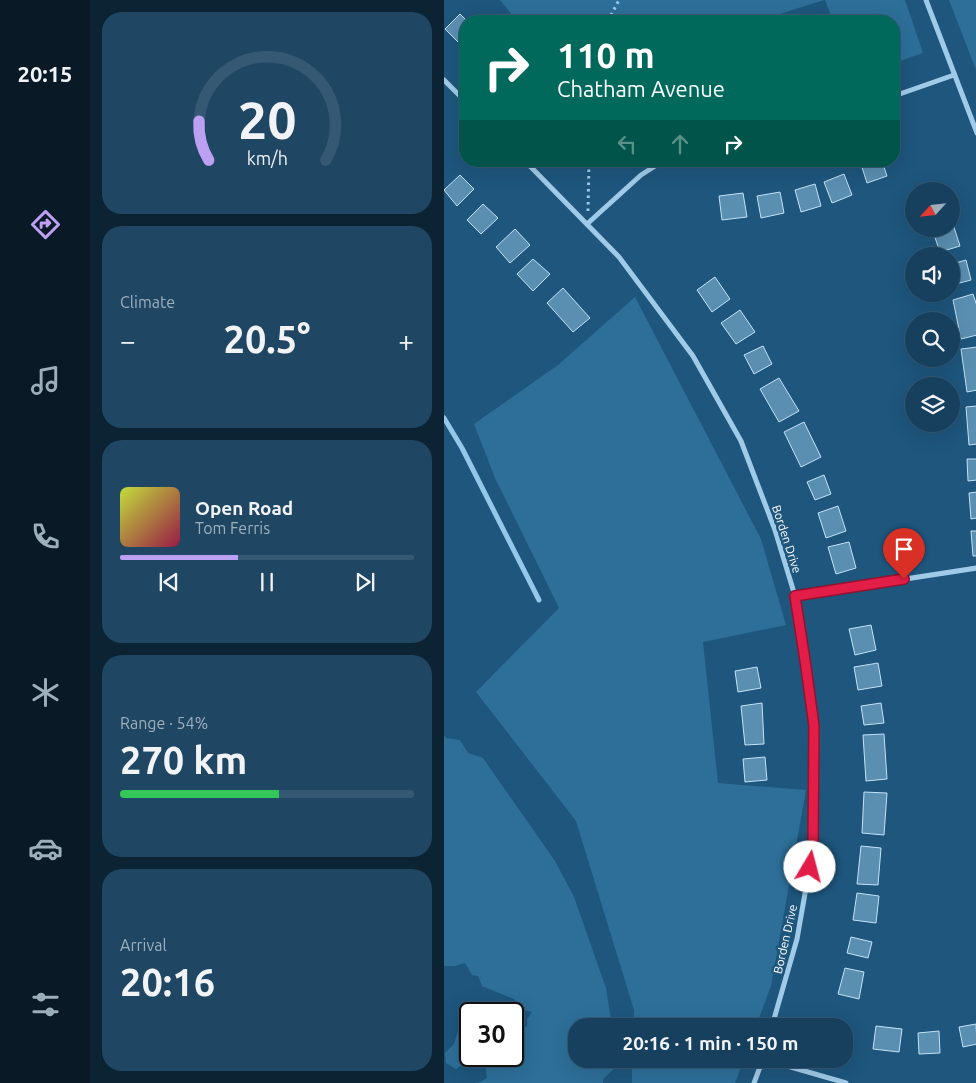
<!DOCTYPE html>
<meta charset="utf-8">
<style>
:root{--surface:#16405e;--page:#1f4764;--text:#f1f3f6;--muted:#9eafbc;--line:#355973;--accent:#bca0f2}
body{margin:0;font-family:Ubuntu,sans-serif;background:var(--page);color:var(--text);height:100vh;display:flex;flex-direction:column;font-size:19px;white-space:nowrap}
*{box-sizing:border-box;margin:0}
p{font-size:16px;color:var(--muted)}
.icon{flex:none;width:28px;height:28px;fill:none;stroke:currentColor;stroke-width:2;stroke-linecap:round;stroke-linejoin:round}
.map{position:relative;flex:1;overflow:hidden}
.panel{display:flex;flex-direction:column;gap:12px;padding:12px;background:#0c2334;width:354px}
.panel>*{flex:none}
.hud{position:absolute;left:15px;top:15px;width:441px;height:152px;border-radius:20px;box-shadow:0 5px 20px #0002,0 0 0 1px var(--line);background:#00695c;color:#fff;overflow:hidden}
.needle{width:32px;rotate:243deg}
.buttons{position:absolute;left:461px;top:182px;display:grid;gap:10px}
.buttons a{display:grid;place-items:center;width:55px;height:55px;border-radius:50%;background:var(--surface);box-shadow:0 5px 20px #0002,0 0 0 1px var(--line);font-size:25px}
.speed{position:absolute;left:15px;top:1002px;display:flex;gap:10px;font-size:25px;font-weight:700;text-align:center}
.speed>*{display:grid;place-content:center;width:65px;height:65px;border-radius:50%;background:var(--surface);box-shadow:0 5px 20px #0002,0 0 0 1px var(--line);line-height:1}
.speed .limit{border:2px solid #111;border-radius:8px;background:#fff;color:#111}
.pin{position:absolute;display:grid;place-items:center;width:42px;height:42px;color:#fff;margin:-51px -21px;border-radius:50% 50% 50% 0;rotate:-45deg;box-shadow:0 0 5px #0007}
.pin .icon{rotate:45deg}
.me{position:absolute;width:55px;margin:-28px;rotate:8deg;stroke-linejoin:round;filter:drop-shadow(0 0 4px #0008)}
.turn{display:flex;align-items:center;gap:18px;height:105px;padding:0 15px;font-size:22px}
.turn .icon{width:65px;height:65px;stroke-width:2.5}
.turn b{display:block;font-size:35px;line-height:42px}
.lanes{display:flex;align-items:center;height:48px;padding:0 15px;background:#0003;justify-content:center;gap:25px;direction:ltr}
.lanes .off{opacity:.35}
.big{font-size:38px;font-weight:700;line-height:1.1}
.panel .tile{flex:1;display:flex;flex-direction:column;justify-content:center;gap:8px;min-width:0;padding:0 18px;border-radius:20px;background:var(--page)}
.panel .dial{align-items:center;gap:0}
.dial svg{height:130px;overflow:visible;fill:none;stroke:var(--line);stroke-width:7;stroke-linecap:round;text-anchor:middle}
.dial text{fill:var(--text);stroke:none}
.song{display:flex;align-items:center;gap:15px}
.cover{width:60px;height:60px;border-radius:8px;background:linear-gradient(135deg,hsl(70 70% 55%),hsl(340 70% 35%))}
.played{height:5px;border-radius:2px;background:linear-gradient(90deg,var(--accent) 40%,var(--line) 40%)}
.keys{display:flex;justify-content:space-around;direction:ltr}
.heat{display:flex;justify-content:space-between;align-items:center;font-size:28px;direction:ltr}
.charge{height:8px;border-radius:4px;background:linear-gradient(90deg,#34c759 54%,var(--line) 0)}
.trip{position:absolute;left:124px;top:1018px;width:285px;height:50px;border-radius:20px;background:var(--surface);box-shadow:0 5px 20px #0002,0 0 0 1px var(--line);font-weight:700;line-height:50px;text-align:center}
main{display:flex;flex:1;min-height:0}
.menu{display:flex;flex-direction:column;width:90px;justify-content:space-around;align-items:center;background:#091a26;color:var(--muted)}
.menu .icon{width:35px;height:35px}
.menu .selected{color:var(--accent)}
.menu b{font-size:22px;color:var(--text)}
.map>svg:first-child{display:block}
</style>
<main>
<nav class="menu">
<b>20:15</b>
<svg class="icon selected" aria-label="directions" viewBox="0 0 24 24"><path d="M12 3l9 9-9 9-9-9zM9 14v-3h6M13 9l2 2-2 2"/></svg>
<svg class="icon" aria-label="music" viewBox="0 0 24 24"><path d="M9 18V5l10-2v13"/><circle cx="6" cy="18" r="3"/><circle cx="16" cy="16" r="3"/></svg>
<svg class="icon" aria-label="phone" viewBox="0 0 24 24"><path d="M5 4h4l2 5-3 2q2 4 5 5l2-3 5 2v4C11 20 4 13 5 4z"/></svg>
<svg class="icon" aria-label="climate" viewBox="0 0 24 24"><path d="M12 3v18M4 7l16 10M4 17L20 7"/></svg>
<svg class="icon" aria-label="car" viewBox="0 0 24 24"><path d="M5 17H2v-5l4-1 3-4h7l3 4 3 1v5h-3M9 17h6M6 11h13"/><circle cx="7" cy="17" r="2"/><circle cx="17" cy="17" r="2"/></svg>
<svg class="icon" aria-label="filters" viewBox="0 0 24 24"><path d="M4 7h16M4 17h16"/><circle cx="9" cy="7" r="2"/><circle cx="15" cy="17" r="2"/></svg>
</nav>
<section class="panel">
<div class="tile dial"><svg viewBox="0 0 100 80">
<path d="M14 69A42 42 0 1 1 86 69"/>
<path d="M14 69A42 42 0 0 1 8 45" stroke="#bca0f2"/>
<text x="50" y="56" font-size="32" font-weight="700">20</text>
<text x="50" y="72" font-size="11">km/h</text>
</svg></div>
<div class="tile"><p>Climate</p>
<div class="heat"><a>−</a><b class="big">20.5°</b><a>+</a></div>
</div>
<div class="tile">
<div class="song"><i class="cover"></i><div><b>Open Road</b><p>Tom Ferris</p></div></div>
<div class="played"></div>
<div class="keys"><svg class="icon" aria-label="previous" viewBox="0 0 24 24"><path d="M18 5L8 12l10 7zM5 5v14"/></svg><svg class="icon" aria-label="pause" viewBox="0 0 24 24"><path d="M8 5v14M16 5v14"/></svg><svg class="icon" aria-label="next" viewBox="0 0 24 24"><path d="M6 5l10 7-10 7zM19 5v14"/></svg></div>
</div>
<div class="tile"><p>Range · 54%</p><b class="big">270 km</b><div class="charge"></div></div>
<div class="tile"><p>Arrival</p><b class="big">20:16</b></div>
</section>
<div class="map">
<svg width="533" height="1083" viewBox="0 0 533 1083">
<rect width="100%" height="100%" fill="#1e567d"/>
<g fill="#2d6f99">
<path d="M 56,0 L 380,0 L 313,21 L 73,21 Z"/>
<path d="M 381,0 L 461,0 L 479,53 L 450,63 L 450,21 L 389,21 Z"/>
<path d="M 505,0 L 532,0 L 532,70 Z"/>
<path d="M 191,297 L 317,539 L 342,625 L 259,642 L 274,783 L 362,790 L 327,986 L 312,1026 L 189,1026 L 190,1010 L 132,821 L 32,692 L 115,608 L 51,478 L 30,424 L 114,365 Z"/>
<path d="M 0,736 L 2,738 L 16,740 L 24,753 L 39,758 L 111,861 L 130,897 L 162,988 L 168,1026 L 132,1026 L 132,1059 L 170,1059 L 171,1068 L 159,1079 L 159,1083 L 34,1083 L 43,1078 L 41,1063 L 33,1068 L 24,1061 L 12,1069 L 2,1063 L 1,1053 L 10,1044 L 15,1028 L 25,1024 L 26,1024 L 26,1056 L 69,1056 L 69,1035 L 83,1026 L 83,1019 L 88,1012 L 76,1009 L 70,999 L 38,986 L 34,976 L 28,975 L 21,963 L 11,966 L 0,966 Z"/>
<path d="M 188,1059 L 300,1059 L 291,1083 L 188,1083 Z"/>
</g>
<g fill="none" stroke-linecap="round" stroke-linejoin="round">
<path stroke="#93c8e9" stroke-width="5" d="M 0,418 L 18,448 L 95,600"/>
</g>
<g fill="#5b8fb1" stroke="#c4e2f6">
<path d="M 16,14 L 23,21 L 21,21 L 21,38 L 16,44 L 1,29 Z"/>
<path d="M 416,161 L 438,161 L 443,176 L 423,183 Z"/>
<path d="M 400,174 L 408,195 L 388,203 L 380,182 Z"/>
<path d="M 16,175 L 30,189 L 13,206 L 0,190 Z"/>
<path d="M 371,184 L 377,206 L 357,212 L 351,190 Z"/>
<path d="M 336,192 L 340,213 L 317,218 L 313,196 Z"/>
<path d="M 299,193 L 303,217 L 278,220 L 275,196 Z"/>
<path d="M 39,204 L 54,218 L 37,234 L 23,220 Z"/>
<path d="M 508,221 L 516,246 L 496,252 L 488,229 L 508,229 Z"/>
<path d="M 71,229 L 86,245 L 66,263 L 52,247 Z"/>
<path d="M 89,259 L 106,274 L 89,291 L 73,274 Z"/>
<path d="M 522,260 L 527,280 L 508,285 L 508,264 Z"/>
<path d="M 271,277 L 286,299 L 268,312 L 253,290 Z"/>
<path d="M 119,288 L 146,318 L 129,332 L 103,303 Z"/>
<path d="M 529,294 L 533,306 L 533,335 L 517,339 L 509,300 Z"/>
<path d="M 296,310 L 311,332 L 292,344 L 277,323 Z"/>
<path d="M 319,346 L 328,364 L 310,374 L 300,355 Z"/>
<path d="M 533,347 L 533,390 L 523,392 L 517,349 Z"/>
<path d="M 335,378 L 355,411 L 335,422 L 316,389 Z"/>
<path d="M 533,406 L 533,444 L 525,445 L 522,407 Z"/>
<path d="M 360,422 L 377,457 L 357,467 L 340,432 Z"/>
<path d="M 523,459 L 533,459 L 533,480 L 524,481 Z"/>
<path d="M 380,475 L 387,494 L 371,500 L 363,482 Z"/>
<path d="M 533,492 L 533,518 L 527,519 L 525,493 Z"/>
<path d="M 394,506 L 402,531 L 382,538 L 374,513 Z"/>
<path d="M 527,531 L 533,531 L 533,556 L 529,556 Z"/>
<path d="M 405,542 L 412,568 L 392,574 L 384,547 Z"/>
<path d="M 427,625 L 432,650 L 411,655 L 405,629 Z"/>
<path d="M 434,663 L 438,686 L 414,690 L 410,667 Z"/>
<path d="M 313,667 L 317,688 L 294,692 L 291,671 Z"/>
<path d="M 318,703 L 320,744 L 301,745 L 297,706 Z"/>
<path d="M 437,703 L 440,723 L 420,725 L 417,706 Z"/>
<path d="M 440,734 L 443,779 L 422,781 L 419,735 Z"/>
<path d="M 321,757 L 323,780 L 301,782 L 299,759 Z"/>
<path d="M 420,792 L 443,793 L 440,835 L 418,833 Z"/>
<path d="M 417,846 L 437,848 L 434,885 L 413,884 Z"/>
<path d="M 413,893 L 435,896 L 432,923 L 409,920 Z"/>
<path d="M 407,937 L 428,942 L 424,958 L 403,953 Z"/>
<path d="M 401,968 L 420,972 L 415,999 L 394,994 Z"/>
<path d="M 532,1024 L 533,1044 L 519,1047 L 515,1027 Z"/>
<path d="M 432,1026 L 458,1029 L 455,1052 L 429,1049 Z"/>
<path d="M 495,1031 L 496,1053 L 475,1054 L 474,1033 Z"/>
</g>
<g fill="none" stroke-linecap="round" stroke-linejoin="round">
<g stroke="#a0cbe8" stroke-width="3" stroke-dasharray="2.5 4" stroke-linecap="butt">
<path d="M 164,21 L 175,0"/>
<path d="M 144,211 L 145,161"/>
</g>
<g stroke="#a0cbe8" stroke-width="5">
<path d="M 482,0 L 533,133"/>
<path d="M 0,80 L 21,101"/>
<path d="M 450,96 L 510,75"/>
<path d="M 81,161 L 175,257 L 249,356 L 297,441 L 331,530 L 351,596 L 363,667 L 370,726 L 369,848 L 353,939 L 328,1026"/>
<path d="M 143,224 L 197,175 L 219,161"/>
<path d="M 351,596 L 533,568"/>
<path d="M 319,1059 L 402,1083"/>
<path d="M 310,1083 L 319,1059"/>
</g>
</g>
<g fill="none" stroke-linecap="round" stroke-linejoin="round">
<defs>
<path id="route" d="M 366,867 L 369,848 L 370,726 L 362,667 L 351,596 L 460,579"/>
</defs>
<use href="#route" stroke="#92132f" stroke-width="12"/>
<use href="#route" stroke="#e11d48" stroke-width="9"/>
</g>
<g text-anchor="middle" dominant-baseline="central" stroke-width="5" stroke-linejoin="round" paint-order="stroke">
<g font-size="12" fill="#fff" stroke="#1e567d">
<text transform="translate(343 539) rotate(72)">Borden Drive</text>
<text transform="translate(341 939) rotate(-77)">Borden Drive</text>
</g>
</g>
</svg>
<div class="buttons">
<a><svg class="needle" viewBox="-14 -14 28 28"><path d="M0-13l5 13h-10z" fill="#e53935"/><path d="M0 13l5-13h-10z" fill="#9eafbc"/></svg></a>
<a><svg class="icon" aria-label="sound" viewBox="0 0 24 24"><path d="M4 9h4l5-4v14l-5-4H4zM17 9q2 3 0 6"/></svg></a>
<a><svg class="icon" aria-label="search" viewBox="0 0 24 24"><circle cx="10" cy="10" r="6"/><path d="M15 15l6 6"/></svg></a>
<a><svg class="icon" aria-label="layers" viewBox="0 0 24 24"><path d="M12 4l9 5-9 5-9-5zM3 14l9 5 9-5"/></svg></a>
</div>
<div class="speed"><div class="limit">30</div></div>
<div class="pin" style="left:460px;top:579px;background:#d93025"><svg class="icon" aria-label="arrive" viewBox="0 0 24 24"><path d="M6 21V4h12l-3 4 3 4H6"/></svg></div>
<svg class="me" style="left:366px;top:867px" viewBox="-20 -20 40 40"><circle r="19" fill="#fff"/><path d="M0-13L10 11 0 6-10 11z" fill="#e11d48"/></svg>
<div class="trip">20:16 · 1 min · 150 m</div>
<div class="hud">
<div class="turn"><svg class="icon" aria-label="right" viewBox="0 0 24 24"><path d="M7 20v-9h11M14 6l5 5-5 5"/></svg><div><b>110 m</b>Chatham Avenue</div></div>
<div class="lanes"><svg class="icon off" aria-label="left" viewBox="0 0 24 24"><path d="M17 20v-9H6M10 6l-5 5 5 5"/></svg><svg class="icon off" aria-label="ahead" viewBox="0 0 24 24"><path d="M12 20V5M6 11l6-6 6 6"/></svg><svg class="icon" aria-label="right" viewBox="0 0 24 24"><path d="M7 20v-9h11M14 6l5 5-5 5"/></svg></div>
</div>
</div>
</main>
